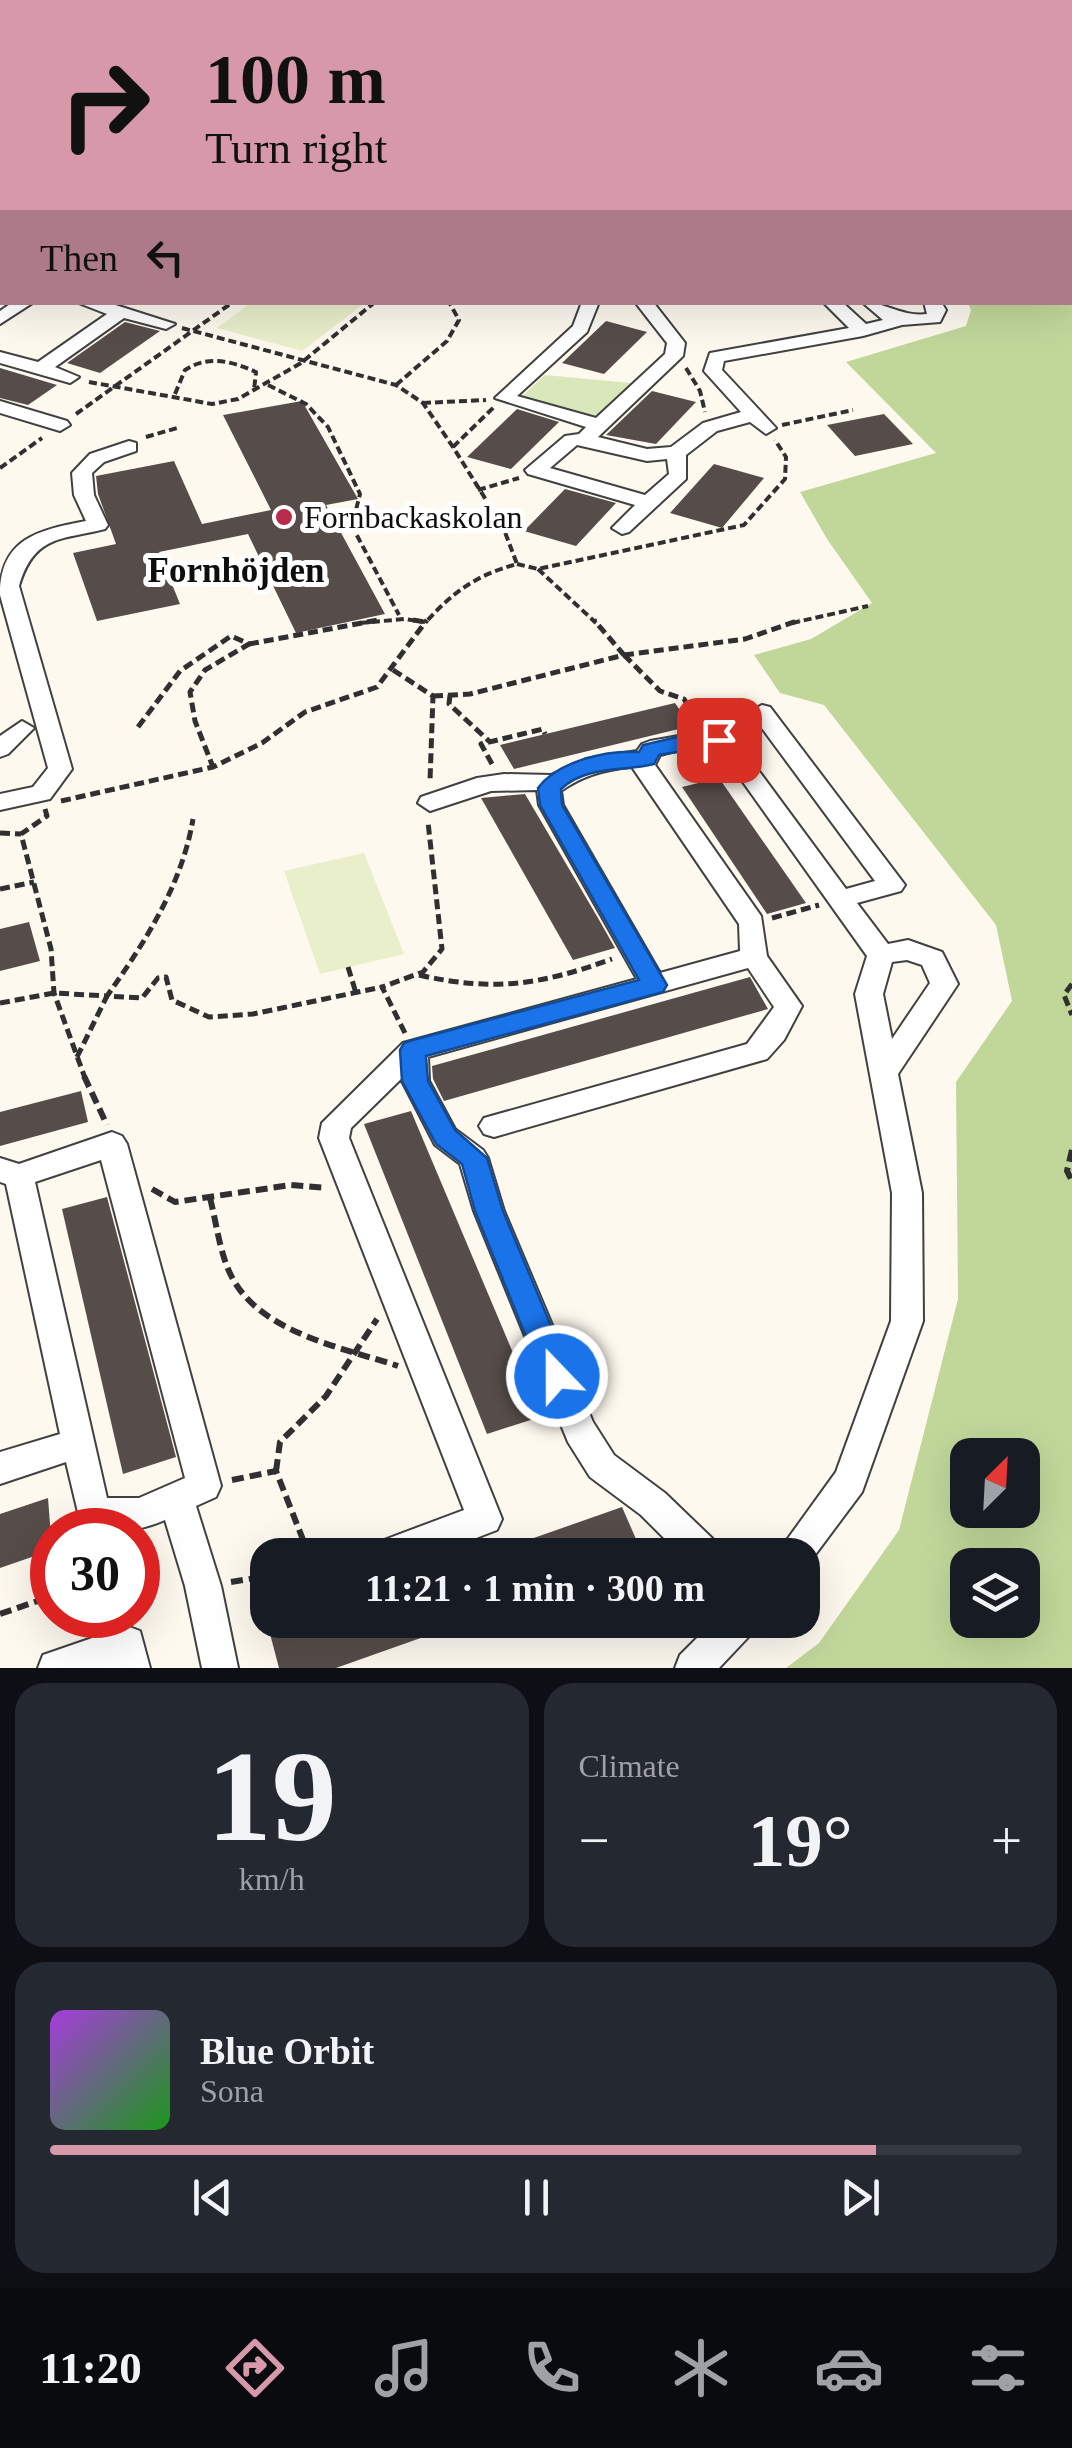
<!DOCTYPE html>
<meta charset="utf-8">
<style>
:root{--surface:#171b24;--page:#242831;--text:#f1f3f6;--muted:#9ea1a6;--line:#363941;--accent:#d799aa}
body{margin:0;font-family:"Times New Roman",serif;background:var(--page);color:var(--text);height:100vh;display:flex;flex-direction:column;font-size:38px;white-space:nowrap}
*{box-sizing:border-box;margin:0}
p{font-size:32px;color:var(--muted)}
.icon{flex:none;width:55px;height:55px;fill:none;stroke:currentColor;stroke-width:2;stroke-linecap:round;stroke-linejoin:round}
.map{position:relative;height:1668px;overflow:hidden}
.side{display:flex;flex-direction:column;gap:15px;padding:15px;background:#0d0f14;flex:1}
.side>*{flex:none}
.hud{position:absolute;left:0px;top:0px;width:1072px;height:305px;box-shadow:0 10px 40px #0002;background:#d799aa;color:#111;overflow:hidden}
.needle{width:65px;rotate:24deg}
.tools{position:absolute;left:950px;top:1438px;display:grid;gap:20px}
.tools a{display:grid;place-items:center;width:90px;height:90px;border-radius:20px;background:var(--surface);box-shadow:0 10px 40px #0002;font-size:50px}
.speed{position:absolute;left:30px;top:1508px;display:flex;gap:20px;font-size:50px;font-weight:700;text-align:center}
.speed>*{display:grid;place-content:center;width:130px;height:130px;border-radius:50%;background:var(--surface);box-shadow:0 10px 40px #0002;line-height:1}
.speed .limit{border:15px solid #d22;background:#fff;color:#111}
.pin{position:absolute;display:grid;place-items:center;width:85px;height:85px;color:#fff;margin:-42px;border-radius:20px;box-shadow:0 5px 15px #0006}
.me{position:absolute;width:110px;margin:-55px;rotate:338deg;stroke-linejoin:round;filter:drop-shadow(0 0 8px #0008)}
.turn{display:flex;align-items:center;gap:35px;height:210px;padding:0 40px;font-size:45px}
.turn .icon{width:130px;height:130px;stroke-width:2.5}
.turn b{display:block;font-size:70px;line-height:85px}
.then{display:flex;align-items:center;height:95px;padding:0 40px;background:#0003;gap:20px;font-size:38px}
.big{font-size:75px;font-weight:600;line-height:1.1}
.side .tile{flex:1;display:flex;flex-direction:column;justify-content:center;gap:15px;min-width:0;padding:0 35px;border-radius:30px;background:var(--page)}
.side .dial{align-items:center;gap:0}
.dial b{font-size:130px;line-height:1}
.song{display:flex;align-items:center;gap:30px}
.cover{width:120px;height:120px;border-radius:15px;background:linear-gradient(135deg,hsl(280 70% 55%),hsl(120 70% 35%))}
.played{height:10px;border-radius:5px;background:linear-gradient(90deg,var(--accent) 85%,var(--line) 85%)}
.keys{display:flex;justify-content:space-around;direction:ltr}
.heat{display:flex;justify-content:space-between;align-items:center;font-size:55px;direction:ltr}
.side .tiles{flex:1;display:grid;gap:15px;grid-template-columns:1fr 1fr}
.tile:last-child{grid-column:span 2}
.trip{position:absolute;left:250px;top:1538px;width:570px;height:100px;border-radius:30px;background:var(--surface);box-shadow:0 10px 40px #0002;font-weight:600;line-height:100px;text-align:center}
.tabs{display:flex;height:160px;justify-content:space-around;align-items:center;background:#090b0e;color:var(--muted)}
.tabs .icon{width:70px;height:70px}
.tabs .on{color:var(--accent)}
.tabs b{font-size:45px;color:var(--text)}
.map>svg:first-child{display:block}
</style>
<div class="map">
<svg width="1072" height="1668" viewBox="0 0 1072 1668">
<rect width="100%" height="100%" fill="#fef9ef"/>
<path fill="#dae7ba" d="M 545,375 L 631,383 L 595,418 L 520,398 Z"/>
<path fill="#c1d79a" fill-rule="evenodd" d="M 1055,0 L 1072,0 L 1072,1668 L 786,1668 L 819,1643 L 899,1530 L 958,1299 L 956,1082 L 1012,1001 L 996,925 L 824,705 L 780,693 L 754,655 L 811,639 L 872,603 L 827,539 L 800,492 L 936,453 L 846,362 L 966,326 L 971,310 L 968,303 L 1070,302 L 1070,2 L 1053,2 ZM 968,1455 L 1022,1455 L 1022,1510 L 968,1510 ZM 968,1565 L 1022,1565 L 1022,1620 L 968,1620 Z"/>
<g fill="#e9efcb">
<path d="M 252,302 L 365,302 L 365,303 L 302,351 L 217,328 Z"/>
<path d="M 364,853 L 404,954 L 320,974 L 284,871 Z"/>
</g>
<g fill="#564d4a">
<path d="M 606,321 L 647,332 L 604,374 L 562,363 Z"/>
<path d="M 125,322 L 160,331 L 100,373 L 67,363 Z"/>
<path d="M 0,368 L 57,385 L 28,405 L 0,398 Z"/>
<path d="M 652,391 L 696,402 L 656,444 L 606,435 Z"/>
<path d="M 302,401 L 358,499 L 326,505 L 385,614 L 296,633 L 248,534 L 159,552 L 180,604 L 97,621 L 73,553 L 116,544 L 98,494 L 96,476 L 174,461 L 202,524 L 271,510 L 223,415 Z"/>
<path d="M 517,409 L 559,422 L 511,469 L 467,457 Z"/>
<path d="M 884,414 L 913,444 L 855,456 L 827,425 Z"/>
<path d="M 714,464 L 764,478 L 722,528 L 670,513 Z"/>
<path d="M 565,489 L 616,503 L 576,546 L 524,531 Z"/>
<path d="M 675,703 L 691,726 L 514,769 L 500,745 Z"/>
<path d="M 719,778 L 806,903 L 767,914 L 682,787 Z"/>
<path d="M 525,794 L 598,918 L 615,948 L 573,960 L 481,798 Z"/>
<path d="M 29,922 L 40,961 L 0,971 L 0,929 Z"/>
<path d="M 750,977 L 768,1009 L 444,1101 L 433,1079 L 432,1066 Z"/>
<path d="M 81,1091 L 88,1122 L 0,1146 L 0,1112 Z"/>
<path d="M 411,1111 L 540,1417 L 487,1434 L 364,1124 Z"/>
<path d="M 107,1197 L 176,1457 L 123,1474 L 62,1209 Z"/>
<path d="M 48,1498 L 52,1550 L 0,1568 L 0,1514 Z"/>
<path d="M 622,1507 L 643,1555 L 495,1555 L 494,1552 Z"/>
<path d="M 298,1620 L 462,1620 L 463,1623 L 336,1668 L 279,1668 L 269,1630 Z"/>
</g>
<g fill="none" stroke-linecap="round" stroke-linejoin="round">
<defs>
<g id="minor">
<path d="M 887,0 L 927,0 L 929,2 L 889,2 Z"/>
<rect x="0" y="54" width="2" height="8"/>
<path d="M 13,302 L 34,302 L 0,324 L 0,311 Z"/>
<path d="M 76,302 L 106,302 L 175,324 L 166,329 L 124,318 L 55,367 L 79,377 L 70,383 L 0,363 L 0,352 L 38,362 L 107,314 Z"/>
<path d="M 582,302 L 599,302 L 587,332 L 517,396 L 596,418 L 665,354 L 667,343 L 635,302 L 653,302 L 685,343 L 683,356 L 598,437 L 647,449 L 671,447 L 703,423 L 741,412 L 704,371 L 710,353 L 849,328 L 823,302 L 842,302 L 866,324 L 883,320 L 862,302 C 886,302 901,317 927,314 L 924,302 L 941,302 L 946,310 L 940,322 L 902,325 L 863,336 L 724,361 L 722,370 L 776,428 L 766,434 L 750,422 L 717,431 L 686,455 L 686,479 L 629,532 L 622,534 L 612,528 L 635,505 L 528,474 L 525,470 L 565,436 L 579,434 L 586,427 L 495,398 L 573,326 ZM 577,445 L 647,461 L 667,459 L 669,474 L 645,495 L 550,468 Z"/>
<path d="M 0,401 L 67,421 L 70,425 L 60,431 L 0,413 Z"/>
<path d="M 129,441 L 136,443 L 136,451 L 104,462 L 92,473 L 94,495 L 108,525 L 105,529 C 61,540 34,535 19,586 L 72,769 L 50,799 L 0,810 L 0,794 L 33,787 L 48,768 L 0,595 C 0,538 39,530 86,521 L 74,495 L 72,473 L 90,454 Z"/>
<path d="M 762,705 L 770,707 L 905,885 L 901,891 L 857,903 L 888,944 L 908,940 L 942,952 L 958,984 L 898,1074 L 922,1193 L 923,1321 L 862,1492 L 806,1567 L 802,1568 L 802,1555 L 776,1555 L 836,1472 L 891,1321 L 892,1193 L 855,994 L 867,956 L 723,754 C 703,742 681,750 660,755 L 655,765 L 761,916 L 767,956 L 802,1006 L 784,1040 L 767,1059 L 494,1137 L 484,1134 L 479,1126 L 484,1118 L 747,1044 L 774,1007 L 748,968 L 428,1057 L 429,1081 L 455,1129 L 483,1150 L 488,1158 L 504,1211 L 593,1422 L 614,1455 L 665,1493 L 717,1543 L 723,1555 L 681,1555 L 641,1515 L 590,1477 L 568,1442 L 474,1211 L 460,1164 L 435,1145 L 401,1079 L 351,1128 L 349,1138 L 502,1519 L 497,1530 L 432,1555 L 370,1555 L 376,1543 L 464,1510 L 319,1138 L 322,1123 L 403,1043 L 637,979 L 539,805 L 537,790 L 491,791 L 430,811 L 418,803 L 421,797 L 477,778 L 504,774 L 551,775 L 586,759 L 637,751 L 642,744 L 650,741 L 702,732 L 739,744 L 846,889 L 875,881 L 750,712 ZM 632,767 L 739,924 L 740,951 L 660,973 L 563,805 L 561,791 C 583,775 606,769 632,767 ZM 907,960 L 922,965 L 930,983 L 892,1039 L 883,994 L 892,962 Z"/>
<path d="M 22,721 L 34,728 L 8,754 L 0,757 L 0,736 Z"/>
<path d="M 112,1132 L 122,1136 L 127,1144 L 221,1486 L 216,1497 L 196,1506 L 221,1586 L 238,1668 L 202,1668 L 185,1586 L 165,1520 C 140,1531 108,1536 81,1525 L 66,1462 L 0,1484 L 0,1452 L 60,1434 L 6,1184 L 0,1182 L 0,1158 L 19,1164 ZM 101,1160 L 185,1478 L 139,1498 L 107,1498 L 35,1182 Z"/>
<path d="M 715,1620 L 758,1620 L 753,1632 L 719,1668 L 675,1668 L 680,1655 Z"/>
<path d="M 127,1626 L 140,1631 L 150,1668 L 38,1668 L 43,1655 Z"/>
</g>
<g id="highway">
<path d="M 273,2 L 279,0"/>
<path d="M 319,2 L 326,0"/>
<path d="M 377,2 L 387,0"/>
<path d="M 0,129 L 2,128"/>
</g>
</defs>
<use href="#minor" stroke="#414141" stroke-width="4"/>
<use href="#highway" stroke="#1f1f1f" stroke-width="39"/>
<path stroke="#303030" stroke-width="2.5" stroke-dasharray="6 2.5" stroke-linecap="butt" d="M 195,2 L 200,0"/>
<g stroke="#303030" stroke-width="4" stroke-dasharray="8 4" stroke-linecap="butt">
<path d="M 182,328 L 396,385 L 423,403 L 453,447 L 503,527 L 517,564 C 476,575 453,592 425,623"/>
<path d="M 686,368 L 700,391 L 705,412"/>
<path d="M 89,382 L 212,404 L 238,399 L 301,363 L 375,302"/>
<path d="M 268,385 L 306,404 L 328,427 L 360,494 L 352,526 L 399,615"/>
<path d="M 396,385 L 447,341 L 459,320 L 449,302"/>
<path d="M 175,394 L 185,370 C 208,355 232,361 256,372 L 254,390"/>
<path d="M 423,403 L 486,400"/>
<path d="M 76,414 L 233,302"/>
<path d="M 782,425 L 853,410"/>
<path d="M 146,437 L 177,428"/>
<path d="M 453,447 L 494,407"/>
<path d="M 0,468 L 42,438"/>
<path d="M 478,490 L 519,478"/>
<path d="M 517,564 L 538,569 L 744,525 L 785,479 L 786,457 L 775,440"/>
<path d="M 538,569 L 596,623"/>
<path d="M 360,623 L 405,619 L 425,622"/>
<path d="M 792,623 L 868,606"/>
</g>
<g stroke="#303030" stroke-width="5" stroke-dasharray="10 5" stroke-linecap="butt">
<path d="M 413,620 L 425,622"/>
<path d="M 249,644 L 378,620"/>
<path d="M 624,655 L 745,639 L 800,620"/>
<path d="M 624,655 L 660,691 L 684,699 L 694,716 L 705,719"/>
<path d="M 393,670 L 433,696 L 430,781"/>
<path d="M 450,695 L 449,704 L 490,742"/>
<path d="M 433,696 L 470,694 L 624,655 L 594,620"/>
<path d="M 704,721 L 722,708 L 743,704"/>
<path d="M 138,727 L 180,671 L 231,636 L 249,644 L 205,670 L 190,692 L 195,721 L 213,767"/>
<path d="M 492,764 L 481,744 L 543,729 L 545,734"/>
<path d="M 61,801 L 213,767 L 262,743 L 305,712 L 377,687 L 427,620"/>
<path d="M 45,809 L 47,816 L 21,834 L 51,949 L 54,993 L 85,1078"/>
<path d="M 0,833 L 21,834"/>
<path d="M 0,889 L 34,882"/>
<path d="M 772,918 L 819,905"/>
<path d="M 348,967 L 356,993"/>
<path d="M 419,975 C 494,992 540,985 612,959"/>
<path d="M 1072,984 L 1064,995 L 1072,1015"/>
<path d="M 0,1003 L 54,993 L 107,996 C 145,942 182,885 193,819"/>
<path d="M 405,1033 L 382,987 L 423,972 L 442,949 L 428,822"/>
<path d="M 77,1057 L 107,996 L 142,998 L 158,978 L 166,977 L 172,1000 L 209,1017 L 253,1014 L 382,987"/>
</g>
<g stroke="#303030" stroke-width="6" stroke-dasharray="12 6" stroke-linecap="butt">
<path d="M 84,1076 L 107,1125"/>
<path d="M 1072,1150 L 1067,1171 L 1072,1181"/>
<path d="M 152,1189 L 175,1202 L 291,1185 L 326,1188"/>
<path d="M 210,1198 C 217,1225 220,1257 234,1281 C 265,1334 344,1348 398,1366"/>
<path d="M 276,1471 L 280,1442 L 326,1396 L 377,1319"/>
<path d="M 232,1480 L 276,1471 L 309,1555"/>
<path d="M 231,1582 L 268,1576"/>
<path d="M 0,1614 L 52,1596"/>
</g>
<use href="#minor" fill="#fff" fill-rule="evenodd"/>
<use href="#highway" stroke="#ee855d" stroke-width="35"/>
</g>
<path fill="#1a73e8" stroke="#114b97" stroke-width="2.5" d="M 694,733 L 719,733 L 730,740 C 719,749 677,751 659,755 L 654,764 C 622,772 587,765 561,789 L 562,805 L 667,985 L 663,992 L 426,1056 L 428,1081 L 455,1130 L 487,1158 L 503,1211 L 572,1376 L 568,1385 L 557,1389 L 546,1385 L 542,1376 L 475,1211 L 462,1164 L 436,1144 L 402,1081 L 400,1050 L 404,1043 L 413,1040 L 639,980 L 540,805 L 538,788 C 558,761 607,750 639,752 L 643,745 Z"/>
<circle fill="#b82b4c" stroke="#fff" stroke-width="4" cx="284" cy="517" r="10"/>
<g text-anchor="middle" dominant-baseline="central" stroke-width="10" stroke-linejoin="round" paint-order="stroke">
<g font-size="32" fill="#0e0e0e" stroke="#fff" text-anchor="start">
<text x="304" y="517">Fornbackaskolan</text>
</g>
<g font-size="35" font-weight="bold" fill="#0e0e0e" stroke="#fff">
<text x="236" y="570">Fornhöjden</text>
</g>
</g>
</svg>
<div class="tools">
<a><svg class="needle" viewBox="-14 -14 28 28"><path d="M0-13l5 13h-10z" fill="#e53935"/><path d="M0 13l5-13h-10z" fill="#9ea1a6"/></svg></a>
<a><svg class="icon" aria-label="layers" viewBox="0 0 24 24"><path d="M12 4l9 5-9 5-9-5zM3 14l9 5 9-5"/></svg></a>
</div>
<div class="speed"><div class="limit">30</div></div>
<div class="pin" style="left:719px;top:740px;background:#d93025"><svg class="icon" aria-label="arrive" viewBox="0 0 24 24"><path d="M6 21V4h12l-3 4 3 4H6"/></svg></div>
<svg class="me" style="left:557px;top:1376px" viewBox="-20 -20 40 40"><circle r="17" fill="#1a73e8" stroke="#fff" stroke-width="3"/><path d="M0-11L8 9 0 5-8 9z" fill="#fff"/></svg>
<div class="trip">11:21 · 1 min · 300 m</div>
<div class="hud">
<div class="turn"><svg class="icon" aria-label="right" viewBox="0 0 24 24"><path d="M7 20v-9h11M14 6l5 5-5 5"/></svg><div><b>100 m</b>Turn right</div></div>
<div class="then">Then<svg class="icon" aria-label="left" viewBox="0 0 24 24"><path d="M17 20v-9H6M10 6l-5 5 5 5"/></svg></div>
</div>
</div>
<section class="side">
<div class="tiles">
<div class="tile dial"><b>19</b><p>km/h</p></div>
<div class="tile"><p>Climate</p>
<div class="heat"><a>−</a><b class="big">19°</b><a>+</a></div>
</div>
<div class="tile">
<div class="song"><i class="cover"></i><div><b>Blue Orbit</b><p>Sona</p></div></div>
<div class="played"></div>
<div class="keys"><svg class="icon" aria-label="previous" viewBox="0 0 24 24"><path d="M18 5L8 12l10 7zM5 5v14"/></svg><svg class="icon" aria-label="pause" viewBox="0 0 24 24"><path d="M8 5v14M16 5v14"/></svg><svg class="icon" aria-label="next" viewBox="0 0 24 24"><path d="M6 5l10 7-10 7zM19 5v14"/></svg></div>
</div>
</div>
</section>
<nav class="tabs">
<b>11:20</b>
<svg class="icon on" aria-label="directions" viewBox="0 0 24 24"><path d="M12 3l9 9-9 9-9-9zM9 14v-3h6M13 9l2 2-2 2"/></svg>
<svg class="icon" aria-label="music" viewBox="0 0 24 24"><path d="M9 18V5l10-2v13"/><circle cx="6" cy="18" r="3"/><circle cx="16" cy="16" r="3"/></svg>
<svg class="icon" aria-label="phone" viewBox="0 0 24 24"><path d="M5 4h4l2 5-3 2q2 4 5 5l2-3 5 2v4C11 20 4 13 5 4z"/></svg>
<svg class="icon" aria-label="climate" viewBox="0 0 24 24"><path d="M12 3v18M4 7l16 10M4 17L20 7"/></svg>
<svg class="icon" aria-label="car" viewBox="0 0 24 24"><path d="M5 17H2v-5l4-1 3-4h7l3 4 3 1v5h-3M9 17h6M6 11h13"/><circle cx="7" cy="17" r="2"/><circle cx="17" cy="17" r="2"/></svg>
<svg class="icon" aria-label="filters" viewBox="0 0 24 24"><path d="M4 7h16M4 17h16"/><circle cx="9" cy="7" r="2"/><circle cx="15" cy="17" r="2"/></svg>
</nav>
